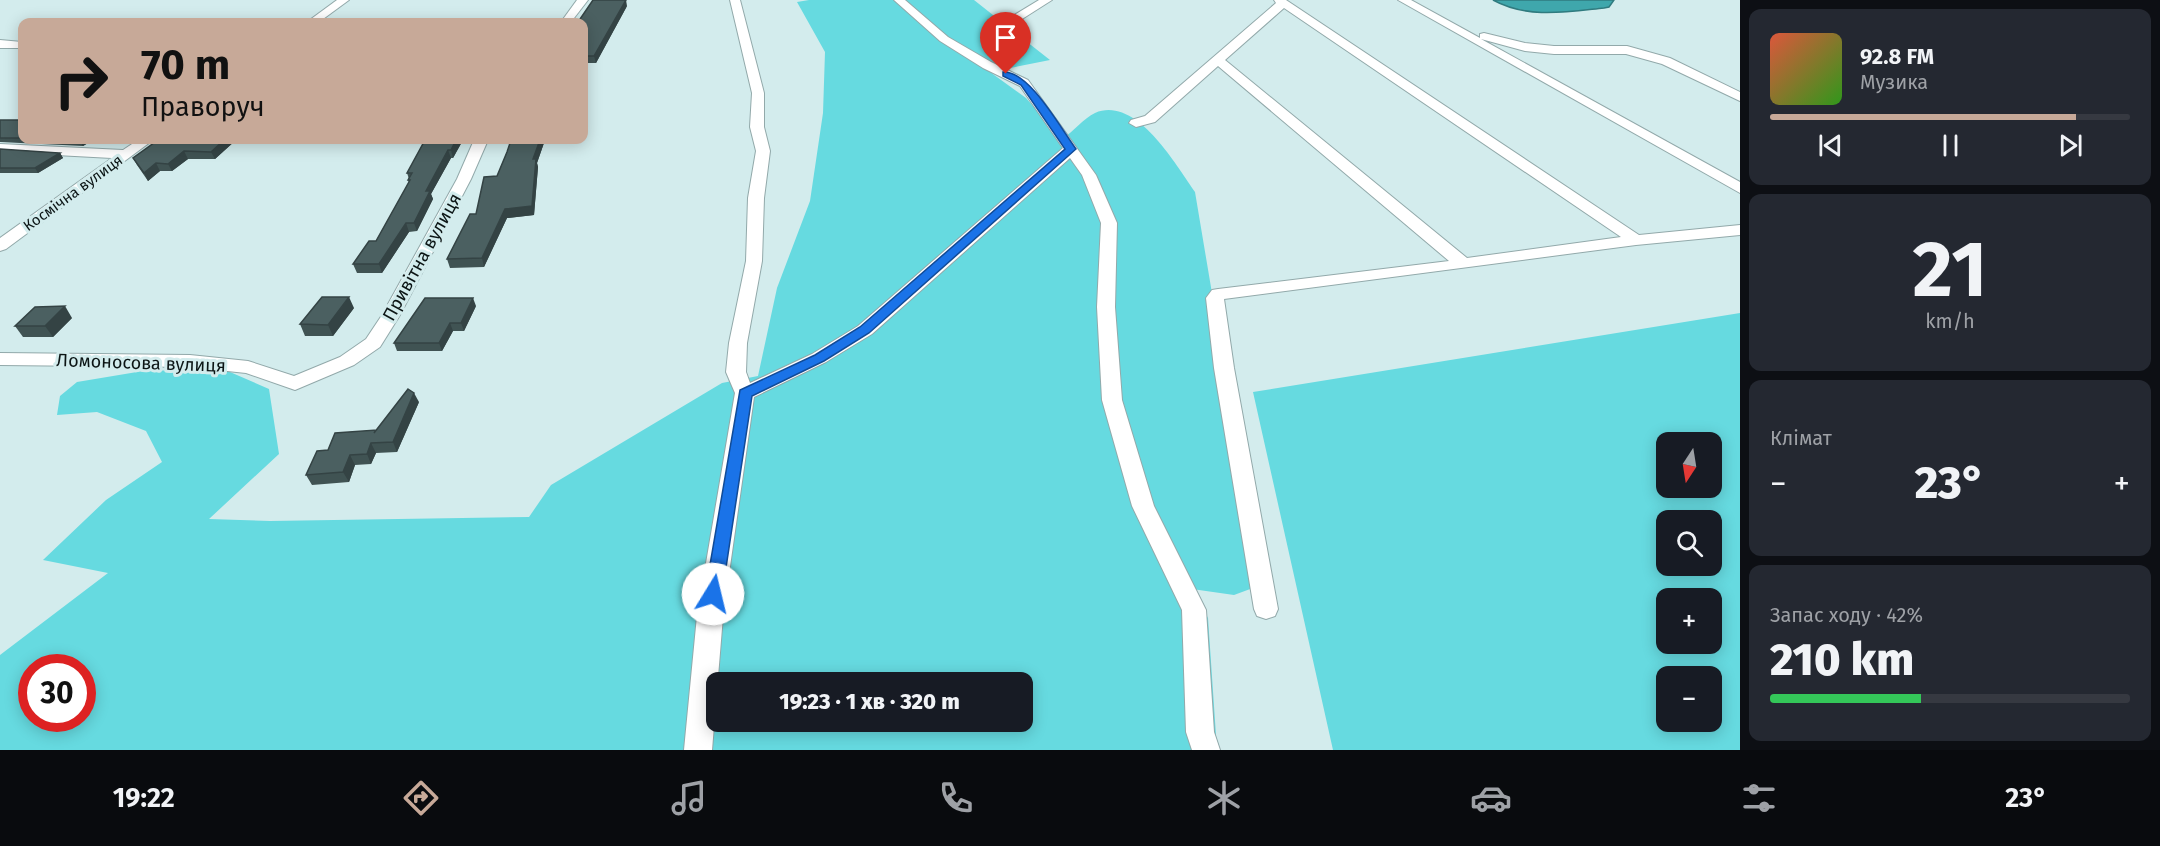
<!DOCTYPE html>
<html lang="uk">
<meta charset="utf-8">
<style>
:root{--surface:#171b24;--page:#242831;--text:#f1f3f6;--muted:#9ea1a6;--line:#363941;--accent:#c7a998}
body{margin:0;font-family:"Fira Sans",sans-serif;background:var(--page);color:var(--text);height:100vh;display:flex;flex-direction:column;font-size:22px;white-space:nowrap}
*{box-sizing:border-box;margin:0}
p{font-size:20px;color:var(--muted)}
.icon{flex:none;width:33px;height:33px;fill:none;stroke:currentColor;stroke-width:2;stroke-linecap:round;stroke-linejoin:round}
.map{position:relative;flex:1;overflow:hidden}
.sheet{display:flex;flex-direction:column;gap:9px;padding:9px;background:#0d0f14;width:420px}
.sheet>*{flex:none}
.banner{position:absolute;left:18px;top:18px;width:570px;height:126px;border-radius:12px;box-shadow:0 3px 15px #0003;background:#c7a998;color:#111;overflow:hidden}
.needle{width:39px;rotate:192deg}
.controls{position:absolute;left:1656px;top:432px;display:grid;gap:12px}
.controls a{display:grid;place-items:center;width:66px;height:66px;border-radius:12px;background:var(--surface);box-shadow:0 3px 15px #0003;font-size:30px}
.speed{position:absolute;left:18px;top:654px;display:flex;gap:12px;font-size:30px;font-weight:700;text-align:center}
.speed>*{display:grid;place-content:center;width:78px;height:78px;border-radius:50%;background:var(--surface);box-shadow:0 3px 15px #0003;line-height:1}
.speed .limit{border:9px solid #d22;background:#fff;color:#111}
.pin{position:absolute;display:grid;place-items:center;width:51px;height:51px;color:#fff;margin:-62px -26px;border-radius:50% 50% 50% 0;rotate:-45deg;box-shadow:0 0 6px #0007}
.pin .icon{rotate:45deg}
.me{position:absolute;width:66px;margin:-33px;rotate:9deg;stroke-linejoin:round;filter:drop-shadow(0 0 4px #0008)}
.turn{display:flex;align-items:center;gap:21px;height:126px;padding:0 24px;font-size:27px}
.turn .icon{width:78px;height:78px;stroke-width:2.5}
.turn b{display:block;font-size:42px;line-height:51px}
.big{font-size:45px;font-weight:800;line-height:1.1}
.sheet .card{flex:1;display:flex;flex-direction:column;justify-content:center;gap:9px;min-width:0;padding:0 21px;border-radius:12px;background:var(--page)}
.sheet .dial{align-items:center;gap:0}
.dial b{font-size:78px;line-height:1}
.song{display:flex;align-items:center;gap:18px}
.cover{width:72px;height:72px;border-radius:9px;background:linear-gradient(135deg,hsl(10 70% 55%),hsl(110 70% 35%))}
.played{height:6px;border-radius:3px;background:linear-gradient(90deg,var(--accent) 85%,var(--line) 85%)}
.keys{display:flex;justify-content:space-around;direction:ltr}
.heat{display:flex;justify-content:space-between;align-items:center;font-size:33px;direction:ltr}
.charge{height:9px;border-radius:4px;background:linear-gradient(90deg,#34c759 42%,var(--line) 0)}
.trip{position:absolute;left:706px;top:672px;width:327px;height:60px;border-radius:12px;background:var(--surface);box-shadow:0 3px 15px #0003;font-weight:800;line-height:60px;text-align:center}
.menu{display:flex;height:96px;justify-content:space-around;align-items:center;background:#090b0e;color:var(--muted)}
.menu .icon{width:42px;height:42px}
.menu .active{color:var(--accent)}
.menu b{font-size:27px;color:var(--text)}
main{display:flex;flex:1;min-height:0}
.map>svg:first-child{display:block}
</style>
<main>
<div class="map">
<svg width="1740" height="750" viewBox="0 0 1740 750">
<rect width="100%" height="100%" fill="#d3eced"/>
<g fill="#66dae0" fill-rule="evenodd">
<path d="M 809,0 L 974,0 L 1050,60 L 990,72 L 1026,98 L 1062,139 C 1073,132 1084,118 1095,113 C 1136,95 1176,165 1195,192 L 1261,585 L 1234,595 L 1192,589 L 1208,618 L 1217,750 L 0,750 L 0,655 L 108,573 L 43,560 L 106,500 L 162,462 L 146,431 L 97,412 L 57,415 L 60,396 L 77,382 L 143,371 L 223,369 L 269,389 L 279,454 L 209,519 L 270,521 L 529,517 L 551,485 L 722,383 L 758,376 L 777,288 L 810,201 L 823,113 L 825,52 L 797,2 ZM 32,668 L 82,668 L 82,718 L 32,718 ZM 717,682 L 1023,682 L 1023,722 L 717,722 Z"/>
<path d="M 1740,313 L 1740,750 L 1333,750 L 1253,392 ZM 1712,442 L 1712,488 L 1666,488 L 1666,442 ZM 1712,520 L 1712,566 L 1666,566 L 1666,520 ZM 1712,598 L 1712,644 L 1666,644 L 1666,598 ZM 1712,676 L 1712,722 L 1666,722 L 1666,676 Z"/>
</g>
<path fill="#3fa7ac" stroke="#307b7f" stroke-width="1.5" d="M 1493,0 L 1614,0 L 1609,7 L 1604,8 C 1566,12 1528,19 1493,0 Z"/>
<g fill="none" stroke-linecap="round" stroke-linejoin="round">
<defs>
<g id="minor">
<path d="M 337,0 L 349,0 L 319,22 L 307,22 Z"/>
<path d="M 577,0 L 588,0 L 571,22 L 561,22 Z"/>
<path d="M 730,0 L 740,0 L 764,93 L 764,127 L 770,151 L 764,198 L 762,261 L 747,343 L 746,372 L 750,383 L 812,354 L 858,326 L 1063,148 L 1020,86 L 983,68 L 940,41 L 894,0 L 905,0 L 948,37 L 991,62 L 1028,80 L 1096,175 L 1117,223 L 1115,307 L 1122,400 L 1154,506 L 1206,610 L 1214,732 L 1220,750 L 1192,750 L 1186,732 L 1182,610 L 1132,506 L 1102,400 L 1097,307 L 1101,223 L 1082,175 L 1070,158 L 872,334 L 826,362 L 754,397 L 723,616 L 712,750 L 684,750 L 697,616 L 735,393 L 726,372 L 729,343 L 746,261 L 748,198 L 756,151 L 750,127 L 752,93 Z"/>
<path d="M 1039,0 L 1052,0 L 1019,21 L 1011,21 L 1011,17 Z"/>
<path d="M 1274,0 L 1286,0 L 1639,235 L 1740,225 L 1740,235 L 1636,245 L 1224,299 L 1234,368 L 1278,609 L 1275,616 L 1266,619 L 1257,616 L 1254,609 L 1214,368 L 1206,298 L 1212,290 L 1218,289 L 1449,261 L 1218,66 L 1155,122 L 1136,127 L 1129,123 L 1131,120 L 1145,116 L 1276,3 ZM 1284,8 L 1621,237 L 1467,258 L 1225,60 Z"/>
<path d="M 1398,0 L 1411,0 L 1480,38 L 1480,34 L 1484,33 L 1525,43 L 1554,46 L 1627,46 L 1670,58 L 1740,92 L 1740,101 L 1662,64 L 1626,54 L 1554,54 L 1525,51 L 1481,39 L 1740,182 L 1740,193 Z"/>
<path d="M 0,40 L 22,42 L 22,48 L 0,48 Z"/>
<path d="M 138,140 L 153,140 L 6,249 L 0,251 L 0,238 L 112,158 L 0,152 L 0,144 L 123,150 Z"/>
<path d="M 474,140 L 488,140 L 471,179 L 400,315 L 380,347 L 354,365 L 295,390 L 246,373 L 190,367 L 0,365 L 0,353 L 190,355 L 248,361 L 294,376 L 340,357 L 366,339 L 382,315 L 457,179 Z"/>
</g>
</defs>
<use href="#minor" stroke="#92a9aa" stroke-width="2"/>
<use href="#minor" fill="#fff" fill-rule="evenodd"/>
</g>
<g fill="#405353">
<path d="M 627,6 L 596,63 L 584,63 L 584,22 Z"/>
<path d="M 0,120 L 22,120 L 22,140 L 93,140 L 83,146 L 0,142 Z"/>
<path d="M 158,140 L 236,140 L 215,159 L 188,159 L 172,171 L 160,171 L 148,181 L 137,165 L 133,158 Z"/>
<path d="M 425,140 L 463,140 L 453,158 L 451,158 L 431,194 L 433,199 L 417,231 L 409,232 L 382,273 L 357,273 L 353,264 L 376,241 L 409,183 L 408,180 L 409,179 L 407,173 Z"/>
<path d="M 511,140 L 545,140 L 537,163 L 538,167 L 534,215 L 507,218 L 484,267 L 450,268 L 447,259 L 476,214 L 497,176 L 507,152 Z"/>
<path d="M 0,149 L 60,153 L 63,158 L 38,173 L 0,173 Z"/>
<path d="M 476,306 L 464,331 L 453,331 L 442,351 L 397,351 L 394,343 Z"/>
<path d="M 354,308 L 333,336 L 305,336 L 300,324 Z"/>
<path d="M 72,318 L 53,337 L 23,337 L 15,326 Z"/>
<path d="M 419,402 L 397,452 L 376,453 L 371,464 L 355,465 L 349,482 L 312,485 L 306,475 L 328,450 L 376,431 Z"/>
</g>
<g fill="#344344">
<path d="M 626,0 L 627,6 L 596,63 L 594,56 Z"/>
<path d="M 82,140 L 93,140 L 83,146 L 80,141 Z"/>
<path d="M 224,140 L 236,140 L 215,159 L 211,152 Z"/>
<path d="M 456,140 L 463,140 L 453,158 L 451,150 Z"/>
<path d="M 540,140 L 545,140 L 537,163 L 538,167 L 534,215 L 507,218 L 484,267 L 482,258 L 505,209 L 533,159 Z"/>
<path d="M 448,150 L 451,158 L 431,194 L 433,199 L 417,231 L 414,223 L 426,191 Z"/>
<path d="M 184,151 L 188,159 L 172,171 L 168,164 Z"/>
<path d="M 60,153 L 63,158 L 38,173 L 35,168 Z"/>
<path d="M 156,163 L 160,171 L 148,181 L 144,173 Z"/>
<path d="M 406,223 L 409,232 L 382,273 L 379,264 Z"/>
<path d="M 349,297 L 354,308 L 333,336 L 328,325 Z"/>
<path d="M 473,298 L 476,306 L 464,331 L 461,323 Z"/>
<path d="M 65,306 L 72,318 L 53,337 L 45,326 Z"/>
<path d="M 450,323 L 453,331 L 442,351 L 439,343 Z"/>
<path d="M 414,393 L 419,402 L 397,452 L 393,442 Z"/>
<path d="M 371,443 L 376,453 L 371,464 L 367,454 Z"/>
<path d="M 350,455 L 355,465 L 349,482 L 343,472 Z"/>
</g>
<g fill="#4b6061" stroke="#344344" stroke-width="1.5">
<path d="M 593,0 L 626,0 L 594,56 L 584,56 L 584,22 L 578,22 Z"/>
<rect x="0" y="120" width="22" height="18"/>
<path d="M 49,140 L 82,140 L 80,141 Z"/>
<path d="M 158,140 L 224,140 L 211,152 L 184,151 L 168,164 L 156,163 L 144,173 L 133,158 Z"/>
<path d="M 425,140 L 456,140 L 451,150 L 448,150 L 426,191 L 430,191 L 414,223 L 406,223 L 379,264 L 353,264 L 369,241 L 376,241 L 410,180 L 408,180 L 412,173 L 407,173 Z"/>
<path d="M 511,140 L 540,140 L 533,159 L 536,159 L 532,206 L 505,209 L 482,258 L 447,259 L 470,214 L 476,214 L 484,177 L 497,176 L 507,152 Z"/>
<path d="M 0,149 L 60,153 L 35,168 L 0,168 Z"/>
<path d="M 322,297 L 349,297 L 328,325 L 300,324 Z"/>
<path d="M 425,298 L 473,298 L 461,323 L 450,323 L 439,343 L 394,343 Z"/>
<path d="M 65,306 L 45,326 L 15,326 L 35,307 Z"/>
<path d="M 408,389 L 414,393 L 393,442 L 371,443 L 367,454 L 350,455 L 343,472 L 306,475 L 317,451 L 328,450 L 335,433 L 376,430 L 374,433 Z"/>
</g>
<path fill="#1a73e8" stroke="#114b97" stroke-width="1.5" d="M 1003,72 C 1029,70 1061,129 1076,149 L 869,333 L 824,361 L 752,396 L 722,594 L 719,599 L 713,601 L 707,599 L 705,594 L 740,390 L 815,355 L 860,327 L 1065,149 L 1021,85 L 1003,76 Z"/>
<g text-anchor="middle" dominant-baseline="central" stroke-width="6" stroke-linejoin="round" paint-order="stroke">
<g font-size="15" fill="#0c1515" stroke="#d3eced">
<text transform="translate(73 193) rotate(-36)">Космічна вулиця</text>
</g>
<g font-size="18" fill="#0c1515" stroke="#d3eced">
<text transform="translate(422 257) rotate(-61)">Привітна вулиця</text>
<text transform="translate(141 363) rotate(2)">Ломоносова вулиця</text>
</g>
</g>
</svg>
<div class="controls">
<a><svg class="needle" viewBox="-14 -14 28 28"><path d="M0-13l5 13h-10z" fill="#e53935"/><path d="M0 13l5-13h-10z" fill="#9ea1a6"/></svg></a>
<a><svg class="icon" aria-label="search" viewBox="0 0 24 24"><circle cx="10" cy="10" r="6"/><path d="M15 15l6 6"/></svg></a>
<a>+</a>
<a>−</a>
</div>
<div class="speed"><div class="limit">30</div></div>
<div class="pin" style="left:1006px;top:74px;background:#d93025"><svg class="icon" aria-label="arrive" viewBox="0 0 24 24"><path d="M6 21V4h12l-3 4 3 4H6"/></svg></div>
<svg class="me" style="left:713px;top:594px" viewBox="-20 -20 40 40"><circle r="19" fill="#fff"/><path d="M0-13L10 11 0 6-10 11z" fill="#1a73e8"/></svg>
<div class="trip">19:23 · 1 хв · 320 m</div>
<div class="banner">
<div class="turn"><svg class="icon" aria-label="right" viewBox="0 0 24 24"><path d="M7 20v-9h11M14 6l5 5-5 5"/></svg><div><b>70 m</b>Праворуч</div></div>
</div>
</div>
<section class="sheet">
<div class="card">
<div class="song"><i class="cover"></i><div><b>92.8 FM</b><p>Музика</p></div></div>
<div class="played"></div>
<div class="keys"><svg class="icon" aria-label="previous" viewBox="0 0 24 24"><path d="M18 5L8 12l10 7zM5 5v14"/></svg><svg class="icon" aria-label="pause" viewBox="0 0 24 24"><path d="M8 5v14M16 5v14"/></svg><svg class="icon" aria-label="next" viewBox="0 0 24 24"><path d="M6 5l10 7-10 7zM19 5v14"/></svg></div>
</div>
<div class="card dial"><b>21</b><p>km/h</p></div>
<div class="card"><p>Клімат</p>
<div class="heat"><a>−</a><b class="big">23°</b><a>+</a></div>
</div>
<div class="card"><p>Запас ходу · 42%</p><b class="big">210 km</b><div class="charge"></div></div>
</section>
</main>
<nav class="menu">
<b>19:22</b>
<svg class="icon active" aria-label="directions" viewBox="0 0 24 24"><path d="M12 3l9 9-9 9-9-9zM9 14v-3h6M13 9l2 2-2 2"/></svg>
<svg class="icon" aria-label="music" viewBox="0 0 24 24"><path d="M9 18V5l10-2v13"/><circle cx="6" cy="18" r="3"/><circle cx="16" cy="16" r="3"/></svg>
<svg class="icon" aria-label="phone" viewBox="0 0 24 24"><path d="M5 4h4l2 5-3 2q2 4 5 5l2-3 5 2v4C11 20 4 13 5 4z"/></svg>
<svg class="icon" aria-label="climate" viewBox="0 0 24 24"><path d="M12 3v18M4 7l16 10M4 17L20 7"/></svg>
<svg class="icon" aria-label="car" viewBox="0 0 24 24"><path d="M5 17H2v-5l4-1 3-4h7l3 4 3 1v5h-3M9 17h6M6 11h13"/><circle cx="7" cy="17" r="2"/><circle cx="17" cy="17" r="2"/></svg>
<svg class="icon" aria-label="filters" viewBox="0 0 24 24"><path d="M4 7h16M4 17h16"/><circle cx="9" cy="7" r="2"/><circle cx="15" cy="17" r="2"/></svg>
<b>23°</b>
</nav>
